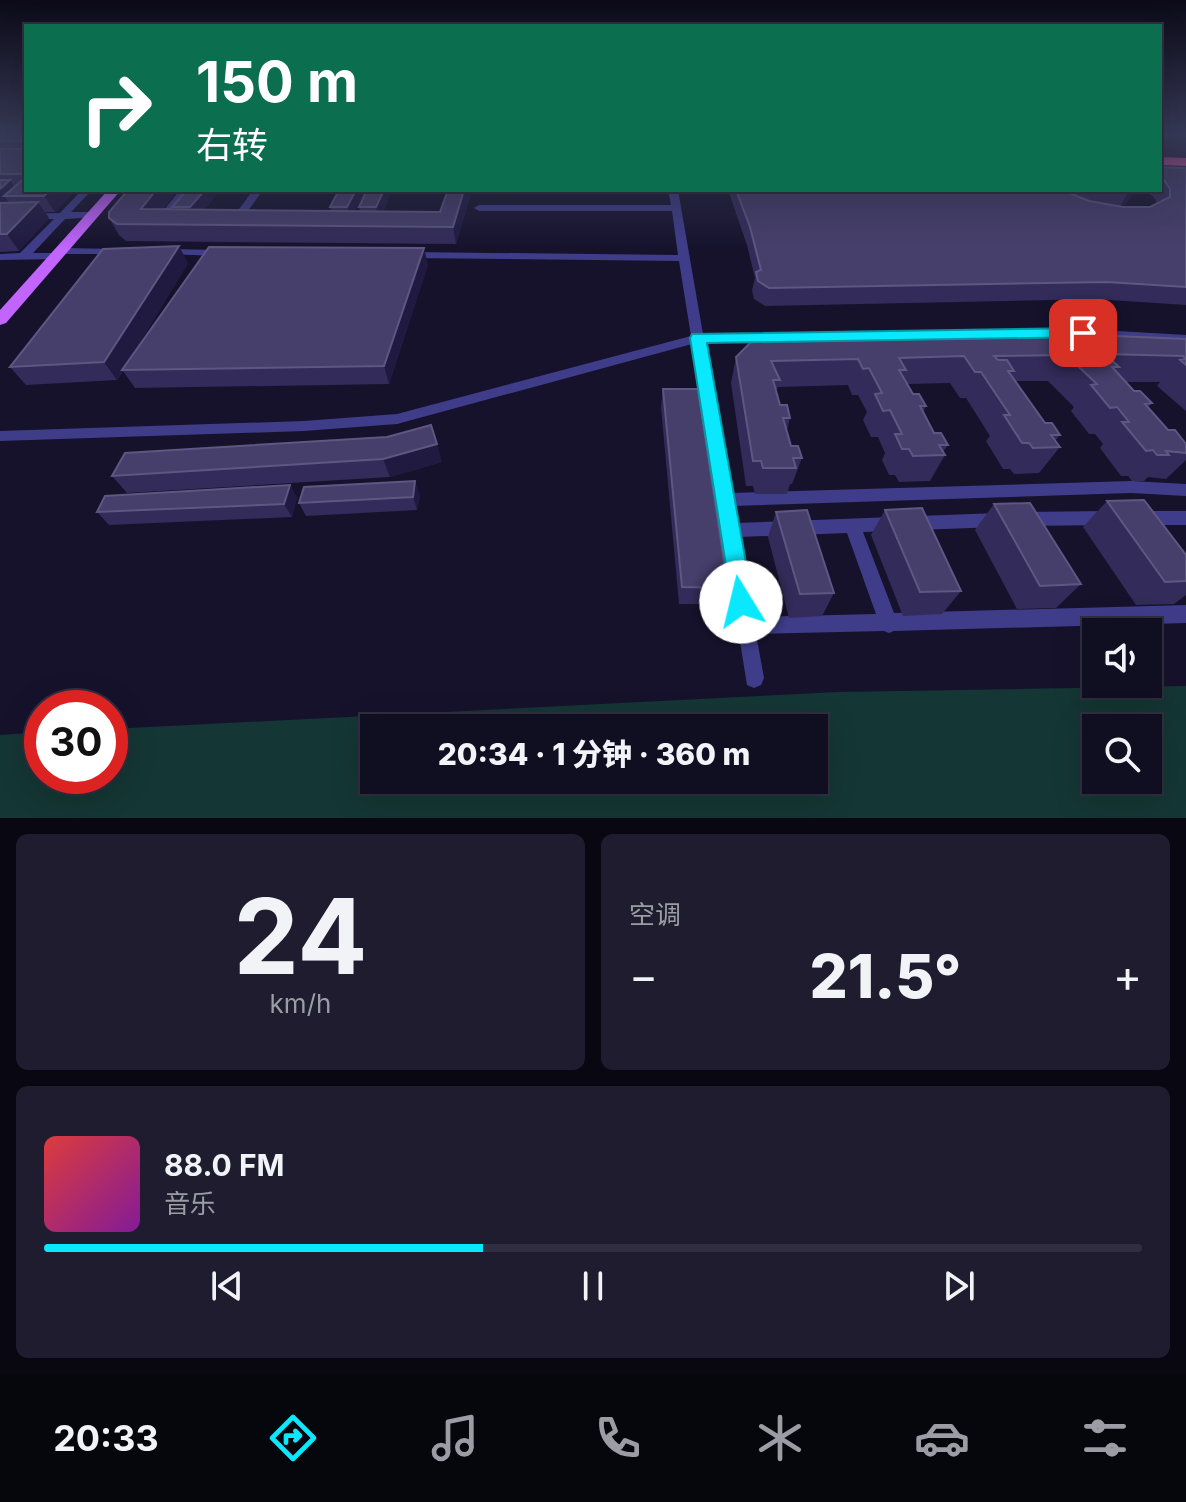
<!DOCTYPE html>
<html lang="zh">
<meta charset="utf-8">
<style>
:root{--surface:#100e21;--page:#1e1c2e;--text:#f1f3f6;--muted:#9c9ca5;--line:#302e3f;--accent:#0ae8fd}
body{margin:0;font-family:Inter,"Noto Sans SC",sans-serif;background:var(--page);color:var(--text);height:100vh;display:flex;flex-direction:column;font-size:30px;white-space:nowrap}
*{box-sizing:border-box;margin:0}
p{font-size:26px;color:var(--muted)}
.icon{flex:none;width:44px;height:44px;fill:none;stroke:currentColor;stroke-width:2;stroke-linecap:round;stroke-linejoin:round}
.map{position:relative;height:818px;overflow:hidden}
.sheet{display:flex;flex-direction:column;gap:16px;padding:16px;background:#090812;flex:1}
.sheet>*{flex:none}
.guide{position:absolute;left:24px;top:24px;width:1138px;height:168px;border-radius:0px;box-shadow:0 8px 32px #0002,0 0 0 2px var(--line);background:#0b6e4f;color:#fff;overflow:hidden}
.buttons{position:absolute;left:1082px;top:618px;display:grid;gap:16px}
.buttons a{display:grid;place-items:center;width:80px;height:80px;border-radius:0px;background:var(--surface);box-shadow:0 8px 32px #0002,0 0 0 2px var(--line);font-size:40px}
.speed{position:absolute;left:24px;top:690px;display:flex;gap:16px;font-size:40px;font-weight:700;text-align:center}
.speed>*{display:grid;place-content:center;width:104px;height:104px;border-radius:50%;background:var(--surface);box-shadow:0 8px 32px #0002,0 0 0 2px var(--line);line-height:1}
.speed .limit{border:12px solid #d22;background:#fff;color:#111}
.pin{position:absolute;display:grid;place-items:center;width:68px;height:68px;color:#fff;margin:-34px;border-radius:16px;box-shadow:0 4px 12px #0006}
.me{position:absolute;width:88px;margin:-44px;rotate:351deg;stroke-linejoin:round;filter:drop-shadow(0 0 6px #0008)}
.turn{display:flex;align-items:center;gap:28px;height:168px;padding:0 40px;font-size:36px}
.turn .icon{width:104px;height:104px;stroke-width:2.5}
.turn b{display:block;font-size:56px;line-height:68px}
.big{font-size:60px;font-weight:800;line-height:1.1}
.sheet .card{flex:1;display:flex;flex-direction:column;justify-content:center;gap:12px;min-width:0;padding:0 28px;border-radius:12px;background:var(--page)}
.sheet .dial{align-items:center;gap:0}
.dial b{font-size:104px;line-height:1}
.song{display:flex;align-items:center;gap:24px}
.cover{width:96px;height:96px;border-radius:12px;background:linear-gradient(135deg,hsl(0 70% 55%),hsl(290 70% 35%))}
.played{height:8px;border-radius:4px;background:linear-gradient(90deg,var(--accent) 40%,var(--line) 40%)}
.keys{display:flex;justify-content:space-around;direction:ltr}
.heat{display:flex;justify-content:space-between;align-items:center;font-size:44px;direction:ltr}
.sheet .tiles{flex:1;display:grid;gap:16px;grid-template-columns:1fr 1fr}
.card:last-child{grid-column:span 2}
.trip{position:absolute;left:360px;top:714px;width:468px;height:80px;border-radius:0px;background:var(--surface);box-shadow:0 8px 32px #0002,0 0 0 2px var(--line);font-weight:800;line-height:80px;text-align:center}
.menu{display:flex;height:128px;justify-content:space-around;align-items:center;background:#06060d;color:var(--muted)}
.menu .icon{width:56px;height:56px}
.menu .current{color:var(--accent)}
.menu b{font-size:36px;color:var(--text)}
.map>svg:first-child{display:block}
</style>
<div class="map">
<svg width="1186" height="818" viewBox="0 0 1186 818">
<rect width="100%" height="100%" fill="#16122c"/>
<path fill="#143634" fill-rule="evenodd" d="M 1186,686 L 1186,818 L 0,818 L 0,735 L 42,732 L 42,776 L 110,776 L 110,729 L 838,692 ZM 374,728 L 814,728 L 814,780 L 374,780 ZM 1096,728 L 1148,728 L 1148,780 L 1096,780 Z"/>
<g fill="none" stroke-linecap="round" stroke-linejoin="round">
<g fill="#3f3d8a" fill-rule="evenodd">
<path d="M 82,190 L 92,190 L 71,212 L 93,212 L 97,213 L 97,217 L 65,219 L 33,253 L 57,253 L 57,249 L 61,248 L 120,249 L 124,250 L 124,254 L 61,254 L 61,258 L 57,259 L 0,260 L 0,254 L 20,253 L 54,219 L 0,220 L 0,214 L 60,213 Z"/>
<path d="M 180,190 L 190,190 L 163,225 L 155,225 L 155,221 Z"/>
<path d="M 253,190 L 263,190 L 238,225 L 230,225 L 229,223 Z"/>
<path d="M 668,190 L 678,190 L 703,334 L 1083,329 L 1186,335 L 1186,343 L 1083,337 L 705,342 L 731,493 L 1131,481 L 1186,484 L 1186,496 L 1131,493 L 733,506 L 736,523 L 998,513 L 1004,515 L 1006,520 L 1004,525 L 998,527 L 863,532 L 894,613 L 1186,605 L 1186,623 L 894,631 L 889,633 L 884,631 L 756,634 L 764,678 L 761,685 L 754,688 L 747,685 L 692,344 L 397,424 L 304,431 L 0,441 L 0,431 L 304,421 L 397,414 L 691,336 L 679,261 L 409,258 L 404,255 L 409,252 L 678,255 L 672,211 L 479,211 L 474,208 L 479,205 L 671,205 ZM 847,533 L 876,614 L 753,617 L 739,537 Z"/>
<path d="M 165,249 L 224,250 L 229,253 L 224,256 L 161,254 L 161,250 Z"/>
<path d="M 1110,511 L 1116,513 L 1118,518 L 1116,523 L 1110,525 L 1022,526 L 1016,524 L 1014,519 L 1016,514 L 1022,512 Z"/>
<path d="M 1138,511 L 1186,511 L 1186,525 L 1138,525 L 1132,523 L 1130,518 L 1132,513 Z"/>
</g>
<path fill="#c264fe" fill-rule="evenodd" d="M 108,190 L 121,190 L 6,323 L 0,325 L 0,310 Z"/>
<path fill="#fe58aa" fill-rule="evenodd" d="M 1160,157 L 1186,158 L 1186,166 L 1160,165 Z"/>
</g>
<g fill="#332b59">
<path d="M 0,134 L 26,134 L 26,190 L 76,190 L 55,212 L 45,212 L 49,218 L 19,251 L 0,252 Z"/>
<path d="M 1160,167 L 1186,168 L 1186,305 L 1095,299 L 765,306 L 754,299 L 752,290 L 755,278 L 747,245 L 728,190 L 1135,190 L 1126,204 L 1121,207 L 1150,207 L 1157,203 L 1153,196 L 1143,190 L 1160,190 Z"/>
<path d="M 177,190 L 162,210 L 173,210 L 172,207 L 187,190 L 217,190 L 218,193 L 204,210 L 331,211 L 330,207 L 364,193 L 355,211 L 360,211 L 359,207 L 367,190 L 391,190 L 391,192 L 383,212 L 440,212 L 448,190 L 472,190 L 456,244 L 126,241 L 119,235 L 109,218 Z"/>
<path d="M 188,263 L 131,357 L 428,265 L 389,384 L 135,388 L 123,371 L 117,380 L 26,385 L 10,367 Z"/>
<path d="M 1186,339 L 1186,411 L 1157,386 L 1160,382 L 1125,382 L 1134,391 L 1152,403 L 1148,407 L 1168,430 L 1186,444 L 1186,460 L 1166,479 L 1148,477 L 1144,481 L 1132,481 L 1128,476 L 1121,476 L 1100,448 L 1103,444 L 1095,434 L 1089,434 L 1071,411 L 1074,407 L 1048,381 L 1015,381 L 1045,423 L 1060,435 L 1055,441 L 1060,447 L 1039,473 L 1014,474 L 1010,469 L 1003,469 L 986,441 L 990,436 L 966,398 L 960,398 L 950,383 L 907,384 L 913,394 L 926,406 L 923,413 L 934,433 L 948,445 L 943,452 L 945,455 L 930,481 L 899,482 L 895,475 L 889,475 L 882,460 L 885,453 L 878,437 L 871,437 L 863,420 L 867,412 L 858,395 L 852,395 L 848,385 L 778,387 L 776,392 L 780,405 L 790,418 L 787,430 L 791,446 L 802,458 L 792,484 L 790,484 L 787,494 L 755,494 L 753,486 L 746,486 L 731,383 L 736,357 Z"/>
<path d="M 663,389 L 728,588 L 723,604 L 679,604 L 661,407 Z"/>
<path d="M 387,437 L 442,462 L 390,477 L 127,493 L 112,476 Z"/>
<path d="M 290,485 L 297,498 L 292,517 L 109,525 L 97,512 Z"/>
<path d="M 420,495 L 417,510 L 306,516 L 299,503 Z"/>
<path d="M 1107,501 L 1186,555 L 1186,595 L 1174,604 L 1136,605 L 1083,527 Z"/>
<path d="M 994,504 L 1081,584 L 1056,608 L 1017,609 L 975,530 Z"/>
<path d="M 885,510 L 961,591 L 942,614 L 903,616 L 871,535 Z"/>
<path d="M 776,512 L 834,593 L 822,616 L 789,618 L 768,537 Z"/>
</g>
<g fill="#201940">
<path d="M 10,180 L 21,196 L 4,196 L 11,205 L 0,207 L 0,189 Z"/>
<path d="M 50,190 L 76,190 L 55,212 L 44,196 Z"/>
<path d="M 156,190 L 177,190 L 151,224 L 141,209 Z"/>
<path d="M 205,190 L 217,190 L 218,193 L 196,220 L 190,207 Z"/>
<path d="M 356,190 L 363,190 L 364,193 L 351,219 L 347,207 Z"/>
<path d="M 384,190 L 391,190 L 391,192 L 379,220 L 376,207 Z"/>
<path d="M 464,190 L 472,190 L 456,244 L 453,227 Z"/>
<path d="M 1132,190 L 1135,190 L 1126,204 L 1119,208 L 1129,191 Z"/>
<path d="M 38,202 L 49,218 L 19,251 L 7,234 Z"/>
<path d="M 179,246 L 188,263 L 117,380 L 104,362 Z"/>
<path d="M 424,248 L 428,265 L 389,384 L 384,366 Z"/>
<path d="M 437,444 L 442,462 L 390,477 L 383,459 Z"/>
<path d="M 415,481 L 420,495 L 417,510 L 413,497 Z"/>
<path d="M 290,485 L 297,498 L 292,517 L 284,504 Z"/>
</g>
<g fill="#463e6b" stroke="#5e5782" stroke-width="2">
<rect x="0" y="134" width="26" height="7"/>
<rect x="0" y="149" width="26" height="25"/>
<path d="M 1160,167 L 1186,168 L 1186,287 L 1107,282 L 769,288 L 758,281 L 756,272 L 761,270 L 750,227 L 736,190 L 1062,190 L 1089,201 L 1123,207 L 1150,207 L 1170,197 L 1170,189 L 1164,180 L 1160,178 Z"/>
<path d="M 26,177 L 26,190 L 50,190 L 44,196 L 4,196 Z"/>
<path d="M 0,180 L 10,180 L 0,189 Z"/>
<path d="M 128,190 L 156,190 L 141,209 L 440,212 L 448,190 L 464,190 L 453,227 L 117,224 L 109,218 L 109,212 Z"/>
<path d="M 187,190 L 205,190 L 190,207 L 172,207 Z"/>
<path d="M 339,190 L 356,190 L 347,207 L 330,207 Z"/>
<path d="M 367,190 L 384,190 L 376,207 L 359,207 Z"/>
<path d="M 1093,190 L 1132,190 L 1129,191 L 1103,192 Z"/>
<path d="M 38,202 L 7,234 L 0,234 L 0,203 Z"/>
<path d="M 179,246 L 104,362 L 10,367 L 103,249 Z"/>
<path d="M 209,247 L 424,248 L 384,366 L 122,370 Z"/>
<path d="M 1115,336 L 1186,339 L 1186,365 L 1180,360 L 1186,359 L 1183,356 L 1105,354 L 1119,367 L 1112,367 L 1134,391 L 1140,391 L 1152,403 L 1145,404 L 1168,430 L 1175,430 L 1186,444 L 1186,453 L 1166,451 L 1169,455 L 1157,455 L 1153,450 L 1146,451 L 1122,422 L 1129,422 L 1117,407 L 1110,408 L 1091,385 L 1097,384 L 1066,355 L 994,356 L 998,360 L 1007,360 L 1014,371 L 1008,371 L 1045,423 L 1052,423 L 1060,435 L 1051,435 L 1060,447 L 1033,448 L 1029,443 L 1022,443 L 1004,415 L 1010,415 L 981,372 L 975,372 L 964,356 L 899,358 L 906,370 L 899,370 L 913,394 L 919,394 L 926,406 L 920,406 L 934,433 L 941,433 L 948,445 L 939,445 L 945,455 L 913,456 L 909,449 L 902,449 L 895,434 L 902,434 L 890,410 L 883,411 L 875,394 L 882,393 L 869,368 L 863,369 L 858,359 L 771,361 L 780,380 L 773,380 L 780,405 L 787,405 L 790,418 L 783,418 L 791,446 L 798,446 L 802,458 L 793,458 L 796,468 L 763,468 L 761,461 L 753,461 L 736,357 L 751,342 Z"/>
<path d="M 663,389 L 698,389 L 728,588 L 682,587 Z"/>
<path d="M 431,425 L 437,444 L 383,459 L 112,476 L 125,453 L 387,437 Z"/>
<path d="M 415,481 L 413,497 L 299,503 L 304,487 Z"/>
<path d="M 290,485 L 284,504 L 97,512 L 105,496 Z"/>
<path d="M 1144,500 L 1186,555 L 1186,581 L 1165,582 L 1107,501 Z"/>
<path d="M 1030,503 L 1081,584 L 1040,586 L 994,504 Z"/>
<path d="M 922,508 L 961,591 L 920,592 L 885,510 Z"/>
<path d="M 807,510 L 834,593 L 800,594 L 776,512 Z"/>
</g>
<linearGradient id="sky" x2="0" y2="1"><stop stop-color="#0c0a18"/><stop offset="0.54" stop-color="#363956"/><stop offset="1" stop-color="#363956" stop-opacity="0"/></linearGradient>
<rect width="1186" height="249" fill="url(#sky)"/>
<path fill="#0ae8fd" stroke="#0697a4" stroke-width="2" d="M 1083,328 L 1088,330 L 1088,337 L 707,343 L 753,602 L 750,610 L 741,613 L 733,610 L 690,338 L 692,334 Z"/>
</svg>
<div class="buttons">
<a><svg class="icon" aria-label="sound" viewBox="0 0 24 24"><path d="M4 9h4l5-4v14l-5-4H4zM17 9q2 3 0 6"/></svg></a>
<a><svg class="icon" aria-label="search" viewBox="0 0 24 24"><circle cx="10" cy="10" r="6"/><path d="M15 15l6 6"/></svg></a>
</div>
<div class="speed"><div class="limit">30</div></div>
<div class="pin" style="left:1083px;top:333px;background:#d93025"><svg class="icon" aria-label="arrive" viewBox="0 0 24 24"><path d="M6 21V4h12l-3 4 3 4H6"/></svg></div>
<svg class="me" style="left:741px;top:602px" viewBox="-20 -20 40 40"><circle r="19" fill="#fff"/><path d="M0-13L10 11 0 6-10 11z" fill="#0ae8fd"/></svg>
<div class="trip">20:34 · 1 分钟 · 360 m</div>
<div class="guide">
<div class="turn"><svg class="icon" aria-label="right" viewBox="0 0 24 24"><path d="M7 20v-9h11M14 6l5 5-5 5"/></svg><div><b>150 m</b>右转</div></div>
</div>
</div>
<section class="sheet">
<div class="tiles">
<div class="card dial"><b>24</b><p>km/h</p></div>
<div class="card"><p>空调</p>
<div class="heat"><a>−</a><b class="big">21.5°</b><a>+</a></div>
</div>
<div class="card">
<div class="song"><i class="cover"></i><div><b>88.0 FM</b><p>音乐</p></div></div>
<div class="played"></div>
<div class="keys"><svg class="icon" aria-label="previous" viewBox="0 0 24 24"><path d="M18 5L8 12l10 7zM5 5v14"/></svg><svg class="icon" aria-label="pause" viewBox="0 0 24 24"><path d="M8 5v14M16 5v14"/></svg><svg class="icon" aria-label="next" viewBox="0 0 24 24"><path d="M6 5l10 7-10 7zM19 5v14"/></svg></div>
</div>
</div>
</section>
<nav class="menu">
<b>20:33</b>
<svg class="icon current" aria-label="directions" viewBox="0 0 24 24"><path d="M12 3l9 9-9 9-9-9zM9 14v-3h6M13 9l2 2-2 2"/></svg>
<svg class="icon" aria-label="music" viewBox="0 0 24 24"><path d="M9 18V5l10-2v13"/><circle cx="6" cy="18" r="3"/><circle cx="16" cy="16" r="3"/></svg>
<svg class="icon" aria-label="phone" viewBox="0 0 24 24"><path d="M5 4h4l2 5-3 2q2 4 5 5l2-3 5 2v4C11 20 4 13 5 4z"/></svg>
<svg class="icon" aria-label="climate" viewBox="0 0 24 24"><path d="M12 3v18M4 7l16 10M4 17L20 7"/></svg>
<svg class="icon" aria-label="car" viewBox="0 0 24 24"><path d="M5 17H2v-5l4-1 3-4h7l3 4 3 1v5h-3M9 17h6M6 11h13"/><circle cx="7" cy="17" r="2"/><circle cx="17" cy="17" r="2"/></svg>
<svg class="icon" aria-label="filters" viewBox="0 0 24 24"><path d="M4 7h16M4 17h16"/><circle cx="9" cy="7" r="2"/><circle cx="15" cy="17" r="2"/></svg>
</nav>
